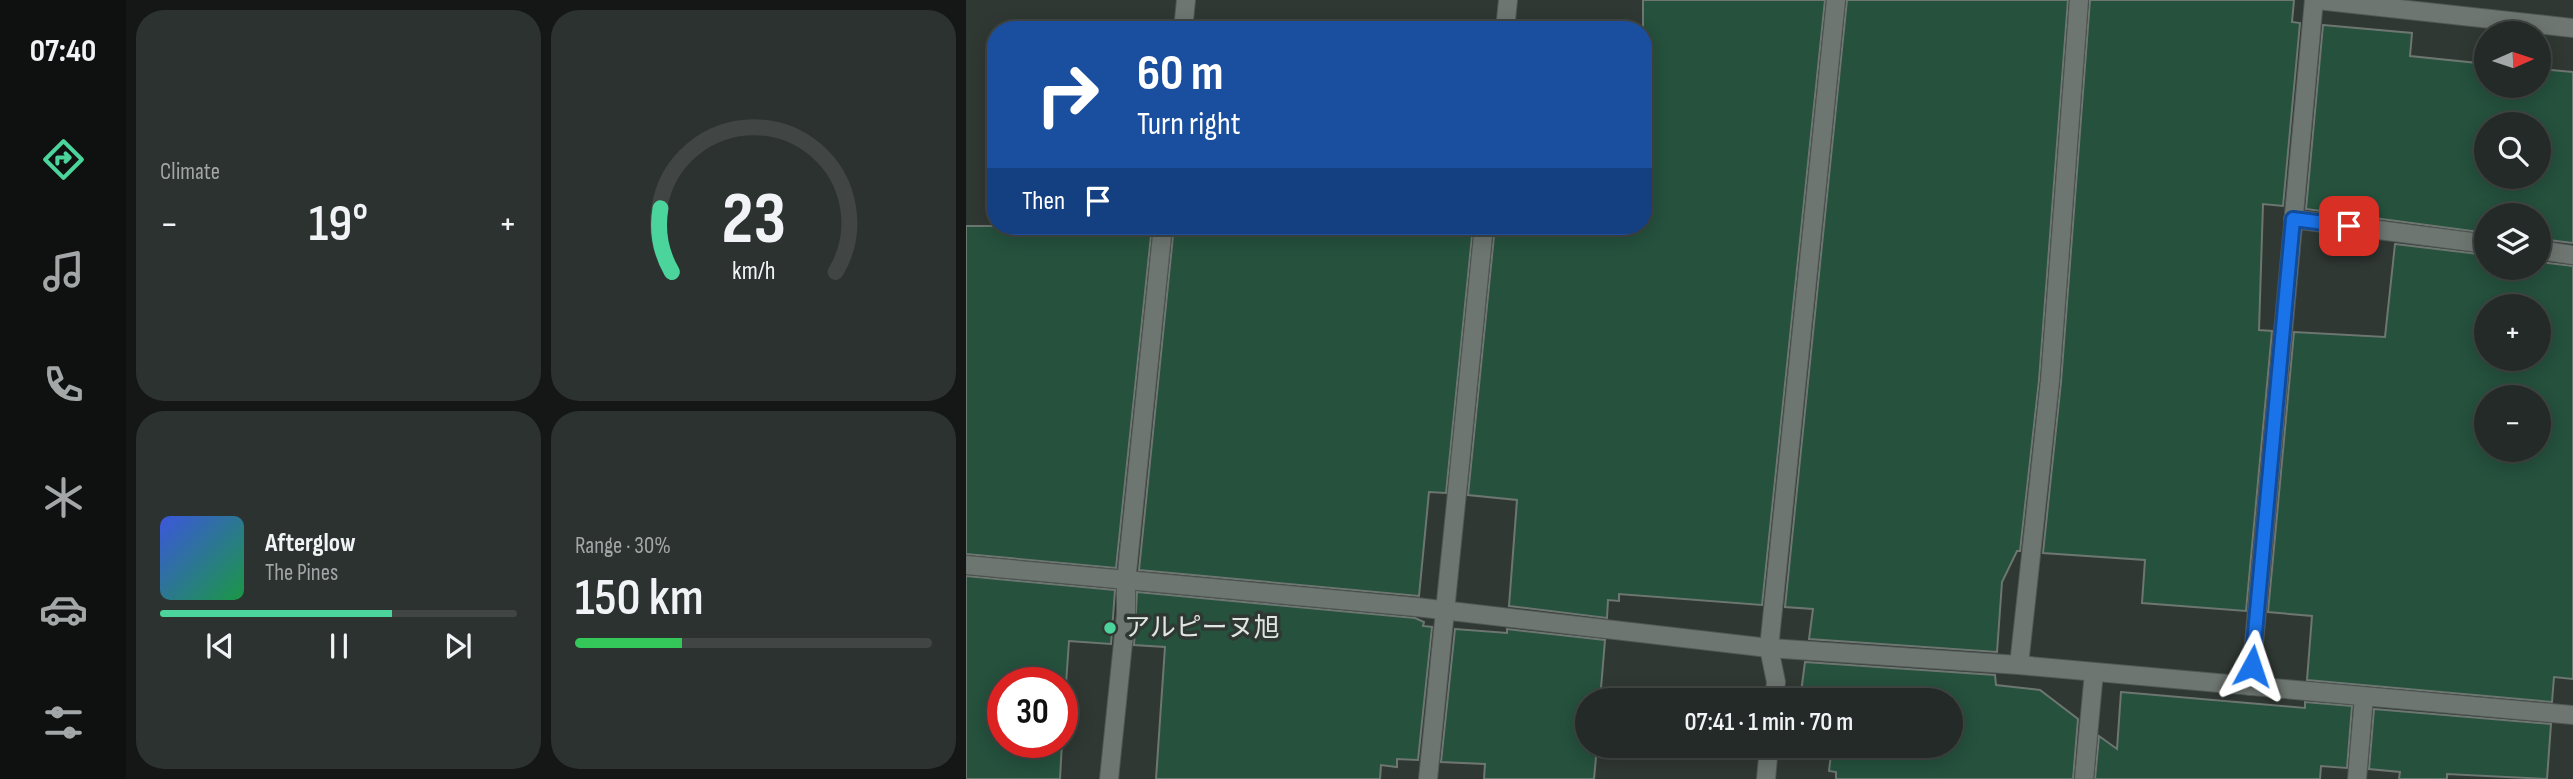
<!DOCTYPE html>
<meta charset="utf-8">
<style>
:root{--surface:#242a27;--page:#2c322f;--text:#f1f3f6;--muted:#a3a7a7;--line:#414644;--accent:#4bd49b}
body{margin:0;font-family:"Sofia Sans Condensed","Noto Sans JP",sans-serif;background:var(--page);color:var(--text);height:100vh;display:flex;flex-direction:column;font-size:26px;white-space:nowrap}
*{box-sizing:border-box;margin:0}
p{font-size:23px;color:var(--muted)}
.icon{flex:none;width:38px;height:38px;fill:none;stroke:currentColor;stroke-width:2;stroke-linecap:round;stroke-linejoin:round}
.map{position:relative;flex:1;overflow:hidden}
.side{display:flex;flex-direction:column;gap:10px;padding:10px;background:#141715;width:840px}
.side>*{flex:none}
.hud{position:absolute;left:21px;top:21px;width:665px;height:214px;border-radius:28px;box-shadow:0 4px 18px #0003,0 0 0 2px var(--line);background:#1a4fa0;color:#fff;overflow:hidden}
.needle{width:46px;rotate:87deg}
.fabs{position:absolute;left:1508px;top:21px;display:grid;gap:14px}
.fabs a{display:grid;place-items:center;width:77px;height:77px;border-radius:50%;background:var(--surface);box-shadow:0 4px 18px #0003,0 0 0 2px var(--line);font-size:35px}
.speed{position:absolute;left:21px;top:667px;display:flex;gap:14px;font-size:35px;font-weight:700;text-align:center}
.speed>*{display:grid;place-content:center;width:91px;height:91px;border-radius:50%;background:var(--surface);box-shadow:0 4px 18px #0003,0 0 0 2px var(--line);line-height:1}
.speed .limit{border:10px solid #d22;background:#fff;color:#111}
.pin{position:absolute;display:grid;place-items:center;width:60px;height:60px;color:#fff;margin:-30px;border-radius:14px;box-shadow:0 4px 10px #0006}
.me{position:absolute;width:77px;margin:-38px;rotate:5deg;stroke-linejoin:round;filter:drop-shadow(0 0 5px #0008)}
.turn{display:flex;align-items:center;gap:24px;height:147px;padding:0 35px;font-size:32px}
.turn .icon{width:91px;height:91px;stroke-width:2.5}
.turn b{display:block;font-size:49px;line-height:60px}
.then{display:flex;align-items:center;height:66px;padding:0 35px;background:#0003;gap:14px;font-size:26px}
.big{font-size:52px;font-weight:600;line-height:1.1}
.side .widget{flex:1;display:flex;flex-direction:column;justify-content:center;gap:10px;min-width:0;padding:0 24px;border-radius:28px;background:var(--page)}
.side .dial{align-items:center;gap:0}
.dial svg{height:182px;overflow:visible;fill:none;stroke:var(--line);stroke-width:7;stroke-linecap:round;text-anchor:middle}
.dial text{fill:var(--text);stroke:none}
.song{display:flex;align-items:center;gap:21px}
.cover{width:84px;height:84px;border-radius:10px;background:linear-gradient(135deg,hsl(230 70% 55%),hsl(140 70% 35%))}
.played{height:7px;border-radius:4px;background:linear-gradient(90deg,var(--accent) 65%,var(--line) 65%)}
.keys{display:flex;justify-content:space-around;direction:ltr}
.heat{display:flex;justify-content:space-between;align-items:center;font-size:38px;direction:ltr}
.charge{height:10px;border-radius:5px;background:linear-gradient(90deg,#34c759 30%,var(--line) 0)}
.side .tiles{flex:1;display:grid;gap:10px;grid-template-columns:repeat(2,1fr)}
.trip{position:absolute;left:609px;top:688px;width:388px;height:70px;border-radius:35px;background:var(--surface);box-shadow:0 4px 18px #0003,0 0 0 2px var(--line);font-weight:600;line-height:70px;text-align:center}
main{display:flex;flex:1;min-height:0}
.menu{display:flex;flex-direction:column;width:126px;justify-content:space-around;align-items:center;background:#0e1110;color:var(--muted)}
.menu .icon{width:49px;height:49px}
.menu .selected{color:var(--accent)}
.menu b{font-size:32px;color:var(--text)}
.map>svg:first-child{display:block}
</style>
<main>
<nav class="menu">
<b>07:40</b>
<svg class="icon selected" aria-label="directions" viewBox="0 0 24 24"><path d="M12 3l9 9-9 9-9-9zM9 14v-3h6M13 9l2 2-2 2"/></svg>
<svg class="icon" aria-label="music" viewBox="0 0 24 24"><path d="M9 18V5l10-2v13"/><circle cx="6" cy="18" r="3"/><circle cx="16" cy="16" r="3"/></svg>
<svg class="icon" aria-label="phone" viewBox="0 0 24 24"><path d="M5 4h4l2 5-3 2q2 4 5 5l2-3 5 2v4C11 20 4 13 5 4z"/></svg>
<svg class="icon" aria-label="climate" viewBox="0 0 24 24"><path d="M12 3v18M4 7l16 10M4 17L20 7"/></svg>
<svg class="icon" aria-label="car" viewBox="0 0 24 24"><path d="M5 17H2v-5l4-1 3-4h7l3 4 3 1v5h-3M9 17h6M6 11h13"/><circle cx="7" cy="17" r="2"/><circle cx="17" cy="17" r="2"/></svg>
<svg class="icon" aria-label="filters" viewBox="0 0 24 24"><path d="M4 7h16M4 17h16"/><circle cx="9" cy="7" r="2"/><circle cx="15" cy="17" r="2"/></svg>
</nav>
<section class="side">
<div class="tiles">
<div class="widget"><p>Climate</p>
<div class="heat"><a>−</a><b class="big">19°</b><a>+</a></div>
</div>
<div class="widget dial"><svg viewBox="0 0 100 80">
<path d="M14 69A42 42 0 1 1 86 69"/>
<path d="M14 69A42 42 0 0 1 9 41" stroke="#4bd49b"/>
<text x="50" y="56" font-size="32" font-weight="700">23</text>
<text x="50" y="72" font-size="11">km/h</text>
</svg></div>
<div class="widget">
<div class="song"><i class="cover"></i><div><b>Afterglow</b><p>The Pines</p></div></div>
<div class="played"></div>
<div class="keys"><svg class="icon" aria-label="previous" viewBox="0 0 24 24"><path d="M18 5L8 12l10 7zM5 5v14"/></svg><svg class="icon" aria-label="pause" viewBox="0 0 24 24"><path d="M8 5v14M16 5v14"/></svg><svg class="icon" aria-label="next" viewBox="0 0 24 24"><path d="M6 5l10 7-10 7zM19 5v14"/></svg></div>
</div>
<div class="widget"><p>Range · 30%</p><b class="big">150 km</b><div class="charge"></div></div>
</div>
</section>
<div class="map">
<svg width="1607" height="779" viewBox="0 0 1607 779">
<rect width="100%" height="100%" fill="#303834"/>
<g fill="#25513d" stroke="#6d7671" stroke-width="2" fill-rule="evenodd">
<path d="M 677,0 L 859,0 L 796,605 L 653,594 L 653,601 L 642,600 L 641,618 L 543,606 L 551,500 L 502,495 L 529,226 L 677,226 Z"/>
<path d="M 881,0 L 1102,0 L 1073,380 L 1054,551 L 1051,551 L 1036,582 L 1031,652 L 843,639 L 847,609 L 819,607 Z"/>
<path d="M 1124,0 L 1328,0 L 1326,22 L 1334,23 L 1317,206 L 1297,204 L 1293,330 L 1306,331 L 1280,611 L 1176,603 L 1179,560 L 1077,553 L 1095,382 Z"/>
<path d="M 1357,25 L 1446,33 L 1444,56 L 1521,64 L 1521,86 L 1573,86 L 1573,69 L 1607,72 L 1607,243 L 1573,239 L 1573,215 L 1521,215 L 1521,233 L 1340,209 ZM 1521,124 L 1573,124 L 1573,177 L 1521,177 Z"/>
<path d="M 0,226 L 186,226 L 150,568 L 0,554 Z"/>
<path d="M 208,226 L 507,226 L 480,493 L 463,492 L 453,596 L 173,570 Z"/>
<path d="M 1429,244 L 1521,255 L 1521,268 L 1573,268 L 1573,262 L 1607,266 L 1607,679 L 1588,677 L 1586,702 L 1341,680 L 1346,616 L 1302,612 L 1328,332 L 1419,337 ZM 1521,306 L 1573,306 L 1573,359 L 1521,359 ZM 1521,397 L 1573,397 L 1573,450 L 1521,450 Z"/>
<path d="M 0,576 L 149,590 L 145,644 L 103,641 L 96,741 L 96,682 L 37,682 L 37,742 L 96,742 L 94,779 L 0,779 Z"/>
<path d="M 171,592 L 449,618 L 458,622 L 457,626 L 466,627 L 452,760 L 431,759 L 431,767 L 415,765 L 414,779 L 190,779 L 199,647 L 168,645 Z"/>
<path d="M 489,629 L 541,633 L 541,629 L 639,640 L 634,700 L 621,700 L 621,746 L 631,746 L 628,779 L 518,779 L 519,764 L 475,762 Z"/>
<path d="M 839,662 L 1029,675 L 1030,685 L 1074,690 L 1112,719 L 1107,779 L 870,779 L 870,772 L 863,771 L 866,746 L 985,746 L 985,700 L 834,700 Z"/>
<path d="M 1155,692 L 1339,708 L 1339,702 L 1386,706 L 1381,768 L 1355,766 L 1354,779 L 1129,779 L 1133,736 L 1151,749 Z"/>
<path d="M 1408,709 L 1585,724 L 1581,779 L 1481,774 L 1481,779 L 1433,779 L 1434,772 L 1403,769 Z"/>
</g>
<g fill="none" stroke-linecap="round" stroke-linejoin="round">
<defs>
<g id="minor">
<path d="M 1351,0 L 1607,28"/>
<path d="M 217,30 L 220,0"/>
<path d="M 539,30 L 542,0"/>
<path d="M 1327,219 L 1521,244"/>
<path d="M 1573,250 L 1607,255"/>
<path d="M 0,565 L 450,607 L 803,648 L 1053,665 L 1607,715"/>
<path d="M 1053,665 L 1084,381 L 1113,0"/>
<path d="M 1284,686 L 1348,0"/>
<path d="M 808,700 L 810,682 L 803,648 L 870,0"/>
<path d="M 143,779 L 160,614 L 160,582 L 197,226"/>
<path d="M 462,779 L 518,226"/>
<path d="M 800,779 L 803,746"/>
<path d="M 1118,779 L 1128,672"/>
<path d="M 1391,779 L 1398,697"/>
</g>
</defs>
<use href="#minor" stroke="#505754" stroke-width="20"/>
<use href="#minor" stroke="#6e7672" stroke-width="18"/>
</g>
<g fill="none" stroke-linecap="round" stroke-linejoin="round">
<defs>
<path id="route" d="M 1286,666 L 1327,219 L 1383,226"/>
</defs>
<use href="#route" stroke="#114b97" stroke-width="18"/>
<use href="#route" stroke="#1a73e8" stroke-width="12"/>
</g>
<circle fill="#4bd49b" stroke="#303834" stroke-width="2.5" cx="144" cy="628" r="7"/>
<g text-anchor="middle" dominant-baseline="central" stroke-width="7" stroke-linejoin="round" paint-order="stroke">
<g font-size="26" fill="#e1e6e3" stroke="#303834" text-anchor="start">
<text x="158" y="628">アルピーヌ旭</text>
</g>
</g>
</svg>
<div class="fabs">
<a><svg class="needle" viewBox="-14 -14 28 28"><path d="M0-13l5 13h-10z" fill="#e53935"/><path d="M0 13l5-13h-10z" fill="#a3a7a7"/></svg></a>
<a><svg class="icon" aria-label="search" viewBox="0 0 24 24"><circle cx="10" cy="10" r="6"/><path d="M15 15l6 6"/></svg></a>
<a><svg class="icon" aria-label="layers" viewBox="0 0 24 24"><path d="M12 4l9 5-9 5-9-5zM3 14l9 5 9-5"/></svg></a>
<a>+</a>
<a>−</a>
</div>
<div class="speed"><div class="limit">30</div></div>
<div class="pin" style="left:1383px;top:226px;background:#d93025"><svg class="icon" aria-label="arrive" viewBox="0 0 24 24"><path d="M6 21V4h12l-3 4 3 4H6"/></svg></div>
<svg class="me" style="left:1286px;top:666px" viewBox="-20 -20 40 40"><path d="M0-17L14 15 0 8-14 15z" fill="#1a73e8" stroke="#fff" stroke-width="4"/></svg>
<div class="trip">07:41 · 1 min · 70 m</div>
<div class="hud">
<div class="turn"><svg class="icon" aria-label="right" viewBox="0 0 24 24"><path d="M7 20v-9h11M14 6l5 5-5 5"/></svg><div><b>60 m</b>Turn right</div></div>
<div class="then">Then<svg class="icon" aria-label="arrive" viewBox="0 0 24 24"><path d="M6 21V4h12l-3 4 3 4H6"/></svg></div>
</div>
</div>
</main>
